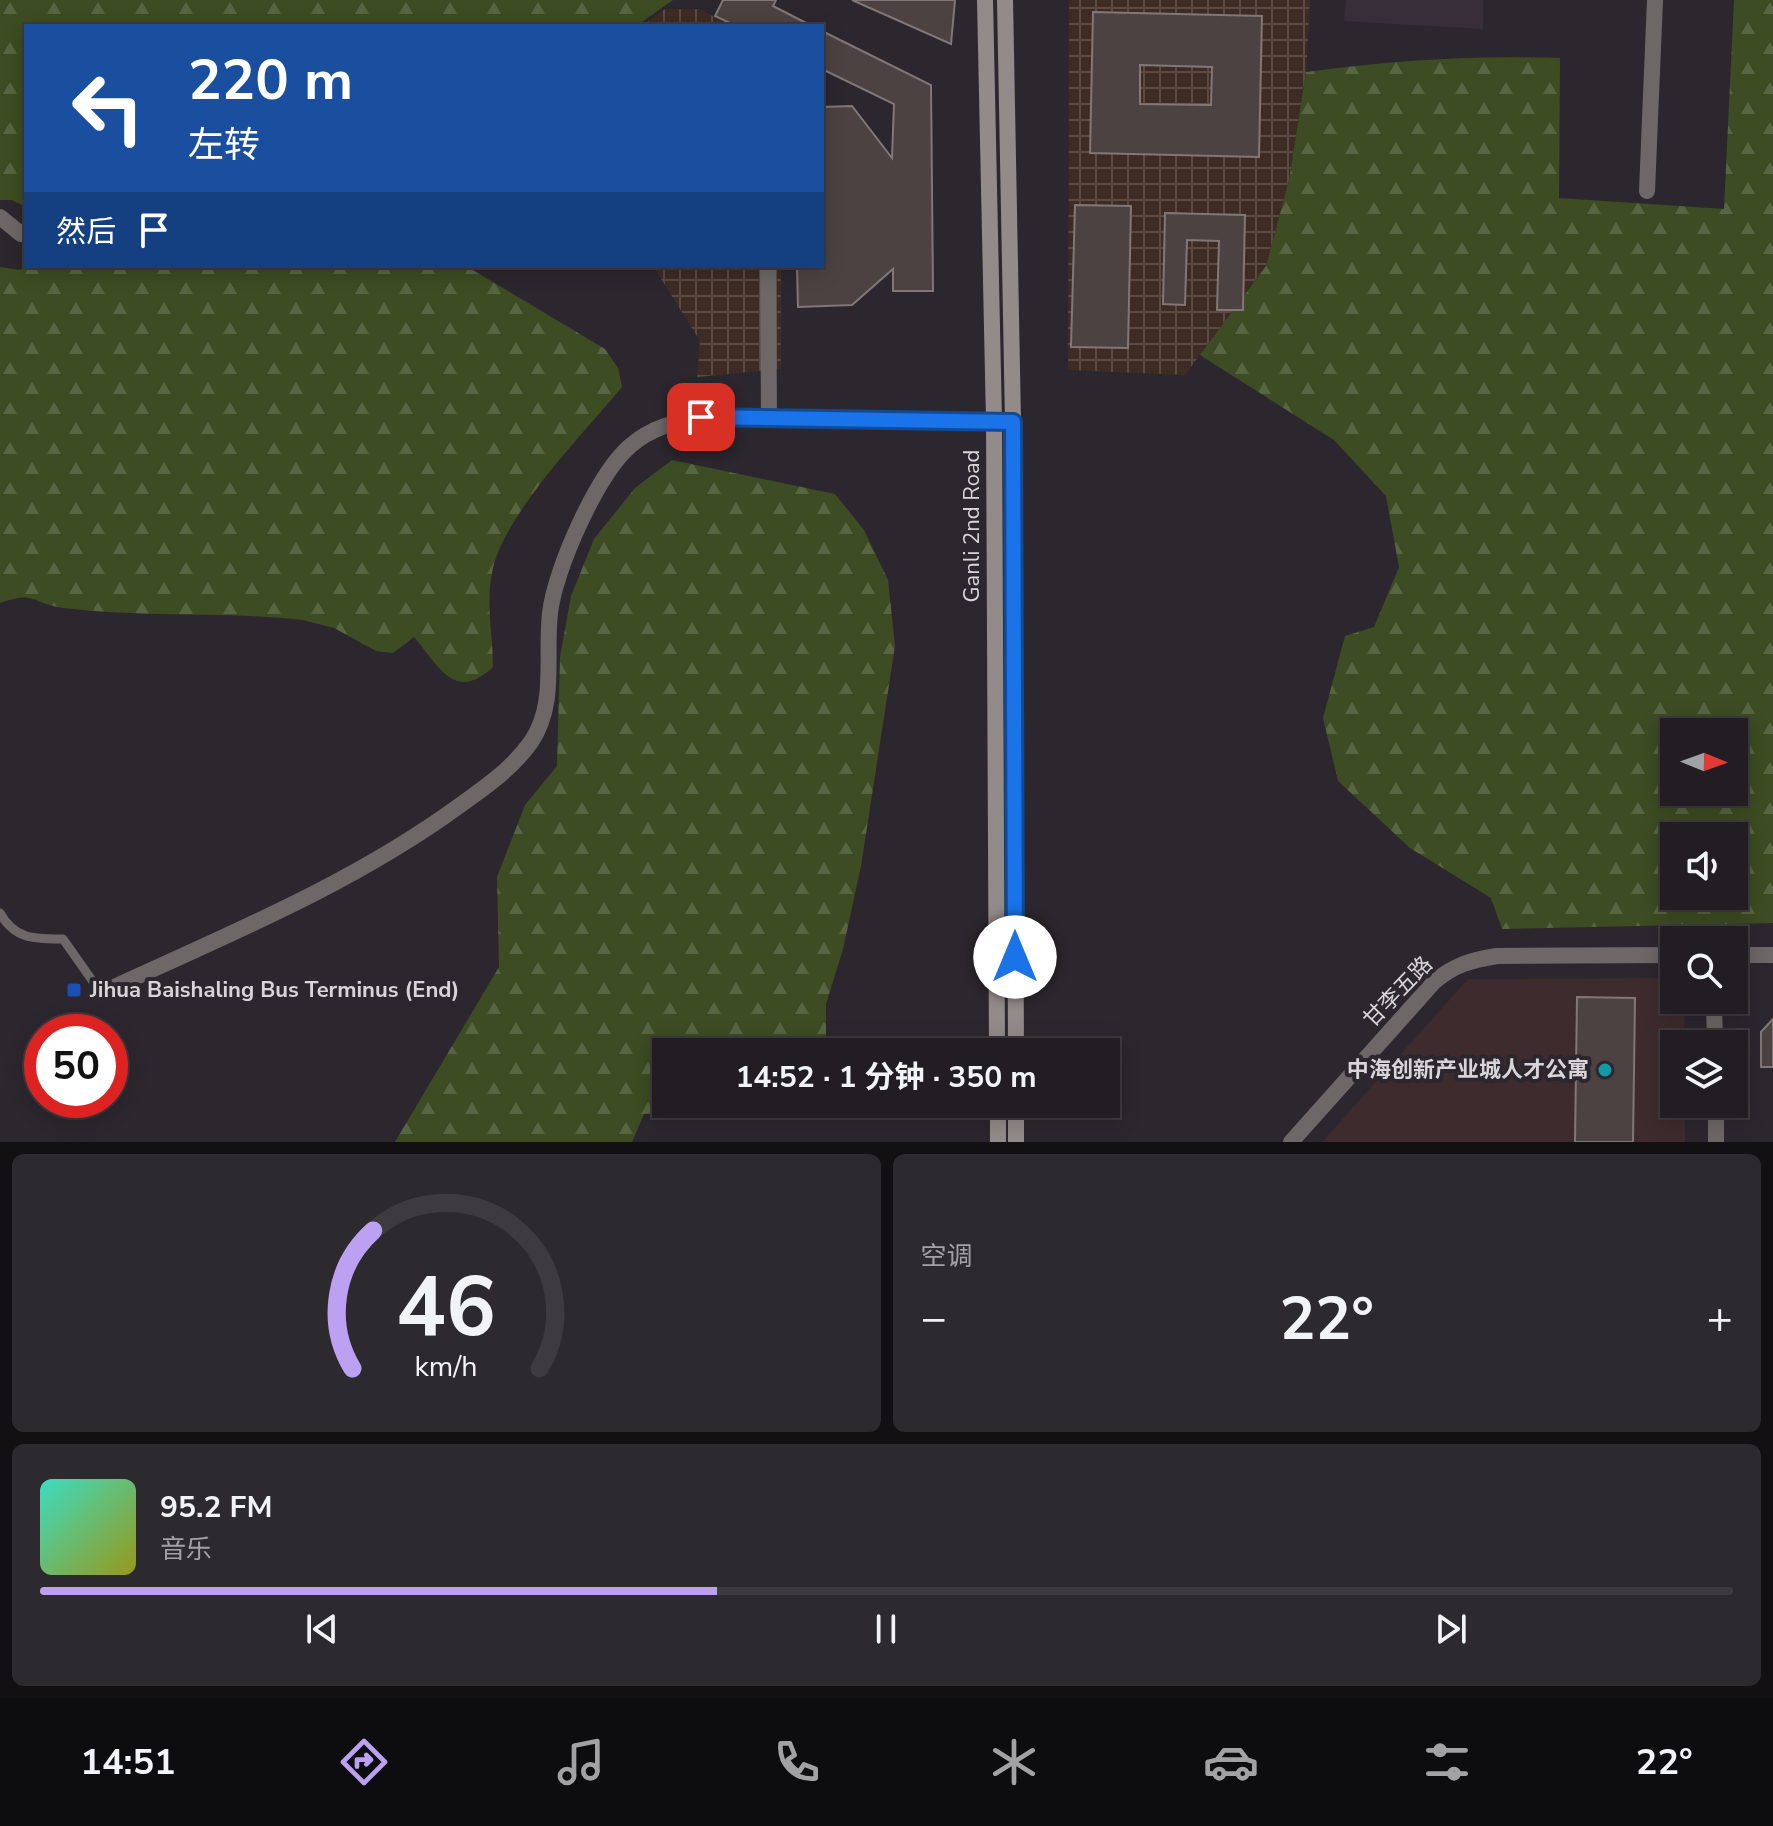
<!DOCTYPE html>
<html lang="zh">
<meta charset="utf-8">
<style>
:root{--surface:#211d22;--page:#2d2a2f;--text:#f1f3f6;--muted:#a2a2a5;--line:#3e3b40;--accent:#bca0f2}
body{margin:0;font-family:"Nunito Sans","Noto Sans SC",sans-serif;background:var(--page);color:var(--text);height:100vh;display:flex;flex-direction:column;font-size:30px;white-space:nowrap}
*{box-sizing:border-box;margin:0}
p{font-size:26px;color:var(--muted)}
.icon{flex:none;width:44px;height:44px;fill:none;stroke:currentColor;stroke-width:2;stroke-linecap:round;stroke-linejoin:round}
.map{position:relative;height:1142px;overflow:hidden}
.drawer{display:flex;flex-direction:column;gap:12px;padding:12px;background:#121013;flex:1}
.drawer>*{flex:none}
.banner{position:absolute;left:24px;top:24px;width:800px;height:244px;border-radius:0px;box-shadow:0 4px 20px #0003,0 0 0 2px var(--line);background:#1a4fa0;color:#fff;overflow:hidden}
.needle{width:52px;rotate:91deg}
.tools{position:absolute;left:1660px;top:718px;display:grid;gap:16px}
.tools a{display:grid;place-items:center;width:88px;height:88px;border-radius:0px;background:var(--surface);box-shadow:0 4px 20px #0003,0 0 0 2px var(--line);font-size:40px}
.speed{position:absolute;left:24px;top:1014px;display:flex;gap:16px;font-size:40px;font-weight:700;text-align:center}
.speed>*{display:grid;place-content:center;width:104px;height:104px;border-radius:50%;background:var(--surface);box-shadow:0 4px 20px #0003,0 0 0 2px var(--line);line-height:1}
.speed .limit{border:12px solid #d22;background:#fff;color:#111}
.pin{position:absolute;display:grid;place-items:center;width:68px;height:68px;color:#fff;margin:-34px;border-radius:16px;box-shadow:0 4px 12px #0006}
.me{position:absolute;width:88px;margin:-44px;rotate:0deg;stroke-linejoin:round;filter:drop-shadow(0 0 6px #0008)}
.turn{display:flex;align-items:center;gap:28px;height:168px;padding:0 32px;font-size:36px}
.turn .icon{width:104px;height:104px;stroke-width:2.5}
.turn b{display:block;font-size:56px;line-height:68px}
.then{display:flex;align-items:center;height:76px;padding:0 32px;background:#0003;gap:16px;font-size:30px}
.big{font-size:60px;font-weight:700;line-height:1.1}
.drawer .tile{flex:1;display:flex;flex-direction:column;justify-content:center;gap:12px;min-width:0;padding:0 28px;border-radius:12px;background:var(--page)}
.drawer .dial{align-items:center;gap:0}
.dial svg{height:208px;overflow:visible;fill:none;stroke:var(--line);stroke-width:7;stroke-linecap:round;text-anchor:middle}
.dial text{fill:var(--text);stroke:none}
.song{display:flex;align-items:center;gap:24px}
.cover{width:96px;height:96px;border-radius:12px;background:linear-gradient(135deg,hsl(170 70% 55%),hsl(60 70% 35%))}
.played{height:8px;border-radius:4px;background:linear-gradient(90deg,var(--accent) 40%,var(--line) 40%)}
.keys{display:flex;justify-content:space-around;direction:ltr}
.heat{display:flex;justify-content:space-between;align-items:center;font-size:44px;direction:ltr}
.drawer .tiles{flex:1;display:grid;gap:12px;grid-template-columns:1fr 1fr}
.tile:last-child{grid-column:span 2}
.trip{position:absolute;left:652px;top:1038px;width:468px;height:80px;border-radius:0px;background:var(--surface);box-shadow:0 4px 20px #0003,0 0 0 2px var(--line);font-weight:700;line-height:80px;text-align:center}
.menu{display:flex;height:128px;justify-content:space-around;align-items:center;background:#0d0c0e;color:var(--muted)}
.menu .icon{width:56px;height:56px}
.menu .active{color:var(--accent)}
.menu b{font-size:36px;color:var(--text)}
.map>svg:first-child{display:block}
</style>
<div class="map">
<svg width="1773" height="1142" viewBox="0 0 1773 1142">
<defs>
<pattern id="industrial-grid" width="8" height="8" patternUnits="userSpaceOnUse" patternTransform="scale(2)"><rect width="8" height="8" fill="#3e2c24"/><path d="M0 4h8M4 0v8" fill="none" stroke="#594a43"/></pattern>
<pattern id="forest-firs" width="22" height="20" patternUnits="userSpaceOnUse" patternTransform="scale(2)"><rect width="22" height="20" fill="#3d4c22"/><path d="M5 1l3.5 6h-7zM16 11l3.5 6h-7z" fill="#586542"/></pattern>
</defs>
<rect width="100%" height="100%" fill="#2c272e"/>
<path fill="#3e2b2d" d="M 1674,978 L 1674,1000 L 1684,1000 L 1685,1044 L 1674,1044 L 1674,1104 L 1685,1104 L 1685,1142 L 1322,1142 L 1468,979 Z"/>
<g fill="url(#industrial-grid)">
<path d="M 1069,0 L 1310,0 L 1306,72 L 1289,180 L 1266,266 L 1185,375 L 1068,370 Z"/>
<path d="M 665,9 L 700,9 L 731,26 L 642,26 Z"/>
<path d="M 653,266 L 781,266 L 781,369 L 697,377 L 700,341 Z"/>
</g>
<path fill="#372e3a" d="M 1346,0 L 1483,0 L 1483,29 L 1344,21 Z"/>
<g fill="url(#forest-firs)" fill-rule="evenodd">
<path d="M 0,0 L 673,0 L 636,26 L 26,26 L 26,207 L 12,200 L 0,200 Z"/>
<path d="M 1734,0 L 1773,0 L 1773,923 L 1502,929 L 1491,898 L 1410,848 L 1338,781 L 1323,718 L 1345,636 L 1374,627 L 1399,567 L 1386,496 L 1334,440 L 1200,355 L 1266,266 L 1289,180 L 1306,72 C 1392,60 1474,55 1560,58 L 1559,198 L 1724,209 ZM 1674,732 L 1734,732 L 1734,792 L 1674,792 ZM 1674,836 L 1734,836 L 1734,896 L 1674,896 Z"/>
<path d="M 37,266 L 466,266 L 605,349 L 618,368 L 622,387 C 583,434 507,511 493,568 C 485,602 493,633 493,667 C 454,703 439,666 414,637 L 393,653 L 376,651 L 334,628 L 303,620 C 224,611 143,618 64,608 C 31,604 37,590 0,603 L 0,267 L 19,270 Z"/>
<path d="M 672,460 L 835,494 L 864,530 L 888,580 L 895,646 L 861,866 L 843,949 L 826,1004 L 826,1052 L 666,1052 L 666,1104 L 825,1105 L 644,1114 L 632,1142 L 395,1142 L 499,967 L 497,877 L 525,805 L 557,766 L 560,657 L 571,596 L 594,539 L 635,488 Z"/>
</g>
<g fill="#4c4242" stroke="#827777" stroke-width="2" fill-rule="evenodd">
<path d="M 723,0 L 776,0 L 773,6 L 812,26 L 736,26 L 715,16 Z"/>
<path d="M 852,0 L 955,0 L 951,44 Z"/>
<path d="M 1093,12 L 1262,16 L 1259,157 L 1090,153 ZM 1140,65 L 1212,67 L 1211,105 L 1140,104 Z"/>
<path d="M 822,31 L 931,85 L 933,291 L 893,291 L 893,269 L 852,305 L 798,307 L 797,266 L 822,266 L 822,107 L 852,106 L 892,158 L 894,104 L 822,69 Z"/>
<path d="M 1075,205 L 1131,206 L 1128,348 L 1071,347 Z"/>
<path d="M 1165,213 L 1245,215 L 1243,310 L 1217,310 L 1219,241 L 1187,240 L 1185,305 L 1163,304 Z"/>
<path d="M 1577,997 L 1635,998 L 1633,1142 L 1575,1142 Z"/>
<path d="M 1773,1019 L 1773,1067 L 1761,1067 L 1761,1032 Z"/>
</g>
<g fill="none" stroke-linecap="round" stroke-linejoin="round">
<path stroke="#6d6867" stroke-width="9" d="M 0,913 C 15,940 35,939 63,939 L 101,993"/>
<g stroke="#6d6867" stroke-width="16">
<path d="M 1647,191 L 1655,0"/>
<path d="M 0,217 L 21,234"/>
<path d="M 768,266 L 769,418"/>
<path d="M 101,993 C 224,936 349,886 459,806 C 485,787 511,770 531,742 C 557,704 545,656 550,613 C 555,569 597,475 630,446 C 652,427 675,422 701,417 L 1013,422"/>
</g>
<g stroke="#6d6867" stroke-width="16">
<path d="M 1734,955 L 1773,955"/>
<path d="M 1714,1000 L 1715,1044"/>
<path d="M 1716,1104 L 1716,1142"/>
<path d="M 1291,1142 L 1434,982 C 1454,965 1471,960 1497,956 L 1674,955"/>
</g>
<g stroke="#938b8a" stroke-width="16">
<path d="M 985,0 L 994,421 L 997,1052"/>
<path d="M 1005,0 L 1013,422 L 1016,1052"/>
<path d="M 998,1104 L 998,1142"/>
<path d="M 1016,1104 L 1016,1142"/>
</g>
</g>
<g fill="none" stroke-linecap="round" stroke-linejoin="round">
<defs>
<path id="route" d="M 701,417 L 1013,422 L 1015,957"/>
</defs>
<use href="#route" stroke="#114b97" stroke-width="20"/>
<use href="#route" stroke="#1a73e8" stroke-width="14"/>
</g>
<rect fill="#1a4fb4" stroke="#2c272e" stroke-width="3" x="66" y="982" width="16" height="16" rx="4"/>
<circle fill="#0f9aa8" stroke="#2c272e" stroke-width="3" cx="1605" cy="1070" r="8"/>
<g text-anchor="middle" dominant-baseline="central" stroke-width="8" stroke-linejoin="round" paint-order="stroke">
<g font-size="22" fill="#d8d5d9" stroke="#2c272e">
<text transform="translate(972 526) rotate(-90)">Ganli 2nd Road</text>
<text transform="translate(1398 992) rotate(-46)">甘李五路</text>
</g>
<g font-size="22" font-weight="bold" fill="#d8d5d9" stroke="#2c272e" text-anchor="start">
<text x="90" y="990">Jihua Baishaling Bus Terminus (End)</text>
<text x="1589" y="1070" text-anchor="end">中海创新产业城人才公寓</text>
</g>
</g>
</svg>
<div class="tools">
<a><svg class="needle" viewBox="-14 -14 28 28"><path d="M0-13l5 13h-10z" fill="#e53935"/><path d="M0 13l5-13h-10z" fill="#a2a2a5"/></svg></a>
<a><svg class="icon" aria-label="sound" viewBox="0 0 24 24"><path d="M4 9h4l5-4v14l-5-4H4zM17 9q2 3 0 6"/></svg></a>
<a><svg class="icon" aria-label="search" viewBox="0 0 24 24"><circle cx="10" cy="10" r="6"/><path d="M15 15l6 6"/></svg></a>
<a><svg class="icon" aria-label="layers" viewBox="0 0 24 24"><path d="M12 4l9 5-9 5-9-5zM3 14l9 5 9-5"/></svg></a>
</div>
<div class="speed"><div class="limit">50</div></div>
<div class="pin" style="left:701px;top:417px;background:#d93025"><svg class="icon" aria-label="arrive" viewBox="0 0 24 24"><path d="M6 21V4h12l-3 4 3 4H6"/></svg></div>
<svg class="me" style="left:1015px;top:957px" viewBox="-20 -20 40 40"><circle r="19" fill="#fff"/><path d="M0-13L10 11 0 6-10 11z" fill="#1a73e8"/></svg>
<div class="trip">14:52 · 1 分钟 · 350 m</div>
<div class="banner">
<div class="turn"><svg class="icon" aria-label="left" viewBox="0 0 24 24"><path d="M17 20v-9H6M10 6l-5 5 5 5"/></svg><div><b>220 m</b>左转</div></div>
<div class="then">然后<svg class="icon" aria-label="arrive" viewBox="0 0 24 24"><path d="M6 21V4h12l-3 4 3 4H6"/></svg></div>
</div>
</div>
<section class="drawer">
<div class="tiles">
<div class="tile dial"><svg viewBox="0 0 100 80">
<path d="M14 69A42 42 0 1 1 86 69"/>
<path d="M14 69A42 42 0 0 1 22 16" stroke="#bca0f2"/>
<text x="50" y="56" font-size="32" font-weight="700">46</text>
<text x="50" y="72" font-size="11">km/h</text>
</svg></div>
<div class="tile"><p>空调</p>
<div class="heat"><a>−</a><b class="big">22°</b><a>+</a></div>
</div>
<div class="tile">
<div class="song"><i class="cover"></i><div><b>95.2 FM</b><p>音乐</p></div></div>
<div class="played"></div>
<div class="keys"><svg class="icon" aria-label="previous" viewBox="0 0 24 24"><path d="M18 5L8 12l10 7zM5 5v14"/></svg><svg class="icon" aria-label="pause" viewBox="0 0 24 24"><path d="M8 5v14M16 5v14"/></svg><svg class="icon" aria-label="next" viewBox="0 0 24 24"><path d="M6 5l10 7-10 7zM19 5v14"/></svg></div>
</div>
</div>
</section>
<nav class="menu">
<b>14:51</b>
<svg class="icon active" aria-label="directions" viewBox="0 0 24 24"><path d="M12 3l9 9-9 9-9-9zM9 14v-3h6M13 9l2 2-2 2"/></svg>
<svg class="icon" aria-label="music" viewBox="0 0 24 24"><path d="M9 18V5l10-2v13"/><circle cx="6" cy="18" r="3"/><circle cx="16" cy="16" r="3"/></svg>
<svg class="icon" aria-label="phone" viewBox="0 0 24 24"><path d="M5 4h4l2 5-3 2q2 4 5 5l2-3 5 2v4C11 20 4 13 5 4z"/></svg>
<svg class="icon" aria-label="climate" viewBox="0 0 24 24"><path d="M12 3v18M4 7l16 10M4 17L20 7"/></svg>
<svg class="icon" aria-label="car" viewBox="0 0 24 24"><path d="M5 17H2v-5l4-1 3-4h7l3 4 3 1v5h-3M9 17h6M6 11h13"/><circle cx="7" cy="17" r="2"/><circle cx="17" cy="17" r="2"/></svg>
<svg class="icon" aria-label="filters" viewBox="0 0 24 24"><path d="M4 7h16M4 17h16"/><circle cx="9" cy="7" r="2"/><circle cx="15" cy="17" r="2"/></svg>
<b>22°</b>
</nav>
